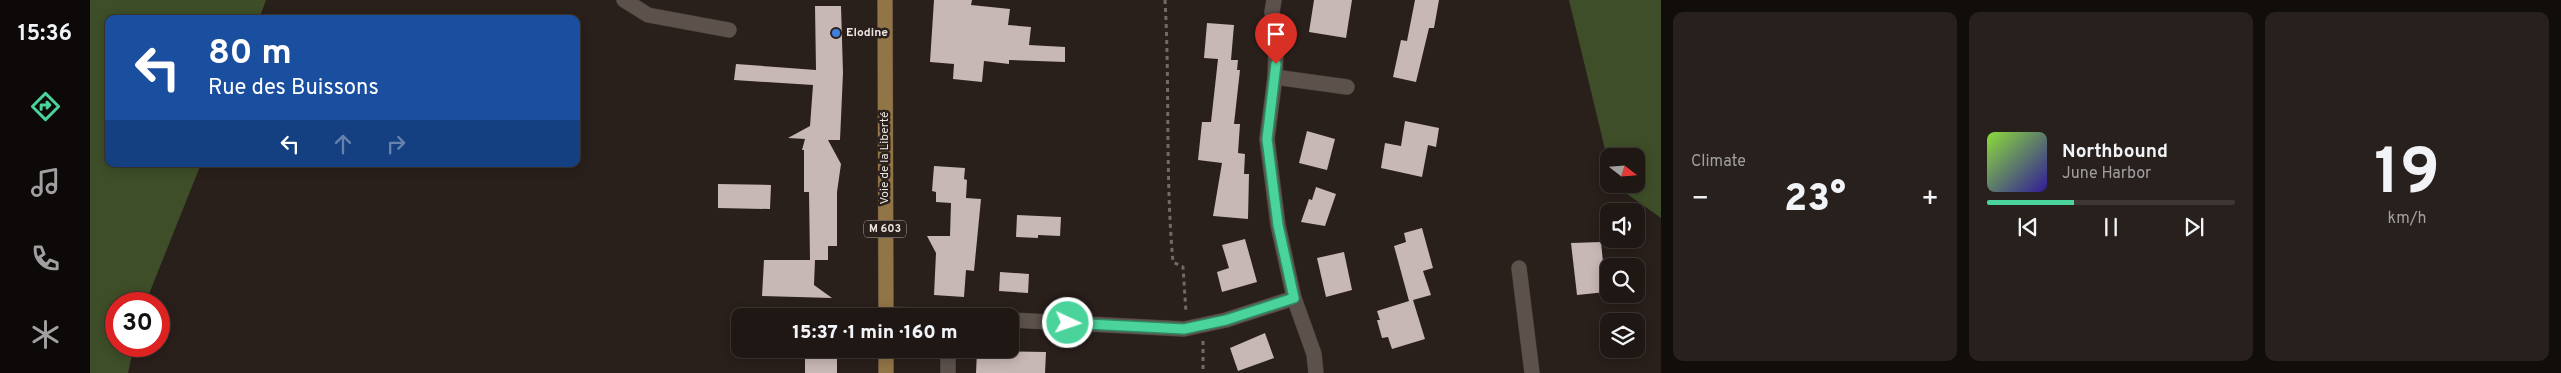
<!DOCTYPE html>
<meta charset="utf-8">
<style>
:root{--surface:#1f1714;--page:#27201d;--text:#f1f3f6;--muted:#a19fa0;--line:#3c3634;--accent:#4ad49c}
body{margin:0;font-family:Overpass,sans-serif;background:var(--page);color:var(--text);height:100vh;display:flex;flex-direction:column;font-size:19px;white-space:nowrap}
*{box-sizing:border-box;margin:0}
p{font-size:16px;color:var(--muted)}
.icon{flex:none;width:28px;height:28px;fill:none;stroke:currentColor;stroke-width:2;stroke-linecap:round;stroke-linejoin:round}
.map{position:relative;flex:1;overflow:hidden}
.drawer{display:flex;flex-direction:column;gap:12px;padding:12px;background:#110d0b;width:900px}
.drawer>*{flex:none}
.hud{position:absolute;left:15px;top:15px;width:475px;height:152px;border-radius:10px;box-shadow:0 2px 12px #0003,0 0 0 1px var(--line);background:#1a4fa0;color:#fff;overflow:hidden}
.needle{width:32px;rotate:107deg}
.tools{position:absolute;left:1510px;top:148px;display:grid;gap:10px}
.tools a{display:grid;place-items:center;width:45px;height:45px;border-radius:10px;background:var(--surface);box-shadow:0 2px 12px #0003,0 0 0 1px var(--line);font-size:25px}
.speed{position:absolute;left:15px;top:292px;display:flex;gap:10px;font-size:25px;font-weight:700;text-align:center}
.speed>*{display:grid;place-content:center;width:65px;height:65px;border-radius:50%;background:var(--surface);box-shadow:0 2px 12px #0003,0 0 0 1px var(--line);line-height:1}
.speed .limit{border:8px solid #d22;background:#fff;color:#111}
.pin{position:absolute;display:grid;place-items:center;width:42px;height:42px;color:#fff;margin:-51px -21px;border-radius:50% 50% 50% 0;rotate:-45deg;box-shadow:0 0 5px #0007}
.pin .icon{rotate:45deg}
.me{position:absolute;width:55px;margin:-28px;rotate:93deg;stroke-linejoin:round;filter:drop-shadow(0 0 4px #0008)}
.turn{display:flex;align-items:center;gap:18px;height:105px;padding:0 20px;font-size:22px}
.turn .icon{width:65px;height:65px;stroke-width:2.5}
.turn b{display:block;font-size:35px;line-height:42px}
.lanes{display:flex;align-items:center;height:48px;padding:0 20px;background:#0003;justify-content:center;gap:25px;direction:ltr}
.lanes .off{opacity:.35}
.big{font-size:38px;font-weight:800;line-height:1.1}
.drawer .tile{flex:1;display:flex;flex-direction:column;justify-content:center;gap:8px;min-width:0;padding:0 18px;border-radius:10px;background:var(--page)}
.drawer .dial{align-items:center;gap:0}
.dial b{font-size:65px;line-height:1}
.song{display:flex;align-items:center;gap:15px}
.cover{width:60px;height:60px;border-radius:8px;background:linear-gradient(135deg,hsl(90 70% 55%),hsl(250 70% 35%))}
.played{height:5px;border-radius:2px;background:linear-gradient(90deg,var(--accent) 35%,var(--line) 35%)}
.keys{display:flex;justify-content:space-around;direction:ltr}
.heat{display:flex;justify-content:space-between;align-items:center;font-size:28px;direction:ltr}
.drawer .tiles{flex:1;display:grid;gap:12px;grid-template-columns:repeat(3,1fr)}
.trip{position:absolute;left:641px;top:308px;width:288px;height:50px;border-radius:10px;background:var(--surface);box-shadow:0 2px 12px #0003,0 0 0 1px var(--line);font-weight:800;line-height:50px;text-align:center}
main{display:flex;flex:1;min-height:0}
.dock{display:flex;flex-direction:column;width:90px;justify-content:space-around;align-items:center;background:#0c0908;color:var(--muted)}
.dock .icon{width:35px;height:35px}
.dock .active{color:var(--accent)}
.dock b{font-size:22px;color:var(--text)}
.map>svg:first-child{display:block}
</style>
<main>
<nav class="dock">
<b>15:36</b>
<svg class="icon active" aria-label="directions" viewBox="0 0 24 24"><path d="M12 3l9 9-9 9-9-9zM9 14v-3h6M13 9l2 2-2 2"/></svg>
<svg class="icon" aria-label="music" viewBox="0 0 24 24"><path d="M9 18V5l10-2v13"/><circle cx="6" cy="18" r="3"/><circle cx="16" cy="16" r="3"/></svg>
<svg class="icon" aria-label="phone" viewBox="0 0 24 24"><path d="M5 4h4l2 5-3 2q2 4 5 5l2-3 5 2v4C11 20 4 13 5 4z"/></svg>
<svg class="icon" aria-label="climate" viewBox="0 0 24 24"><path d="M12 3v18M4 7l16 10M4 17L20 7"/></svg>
</nav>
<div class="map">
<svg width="1571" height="373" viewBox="0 0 1571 373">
<rect width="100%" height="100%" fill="#291f1b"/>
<g fill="#3e4e28">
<path d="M 0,0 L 176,0 L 169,19 L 19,19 L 19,164 L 111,164 L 55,304 L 26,304 L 26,346 L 44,346 L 38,373 L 0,373 Z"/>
<path d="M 1479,0 L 1571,0 L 1571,218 L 1523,184 L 1546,184 L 1546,156 L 1519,156 L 1519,166 Z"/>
</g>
<g fill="#c7b7b5">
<path d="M 844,0 L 882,0 L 881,5 L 920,9 L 918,25 L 941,27 L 939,45 L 975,47 L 975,62 L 919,60 L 919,64 L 894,61 L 892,82 L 863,79 L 864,64 L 840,62 Z"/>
<path d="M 1224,0 L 1262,0 L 1256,38 L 1219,32 Z"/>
<path d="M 1325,0 L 1349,0 L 1344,28 L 1339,28 L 1326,82 L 1303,77 L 1311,40 L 1317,41 Z"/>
<path d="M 725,6 L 751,6 L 753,73 L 750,140 L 738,140 L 751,164 L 747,192 L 747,246 L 738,246 L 738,260 L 725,260 L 724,285 L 742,298 L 672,296 L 674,260 L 720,260 L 719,192 L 714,192 L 714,150 L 712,150 L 715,139 L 698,138 L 720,126 L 723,85 L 644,80 L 646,64 L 726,70 Z"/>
<path d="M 1117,23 L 1144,25 L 1141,60 L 1148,60 L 1147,70 L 1150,70 L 1144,124 L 1150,124 L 1148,153 L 1155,154 L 1154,174 L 1159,174 L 1158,219 L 1123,216 L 1132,163 L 1108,160 L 1112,122 L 1121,122 L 1128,59 L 1114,58 Z"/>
<path d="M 1315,121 L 1349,128 L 1346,147 L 1338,145 L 1332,177 L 1291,168 L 1295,143 L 1311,146 Z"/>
<path d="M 1217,131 L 1245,139 L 1237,170 L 1209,163 Z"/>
<path d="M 844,166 L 875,168 L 874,179 L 877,180 L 876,198 L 891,199 L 884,271 L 876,270 L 874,297 L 844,295 L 846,253 L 837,236 L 860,236 L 861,203 L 846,202 L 846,192 L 842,191 Z"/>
<path d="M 628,184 L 681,185 L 680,209 L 628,208 Z"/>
<path d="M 1226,187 L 1246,194 L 1235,226 L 1211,222 L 1219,199 L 1222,200 Z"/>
<path d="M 927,215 L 971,217 L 970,236 L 948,235 L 948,238 L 926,237 Z"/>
<path d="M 1332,228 L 1343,268 L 1333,271 L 1341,295 L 1323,300 L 1335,339 L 1302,349 L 1298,337 L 1292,338 L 1287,320 L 1290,320 L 1287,311 L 1319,301 L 1304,246 L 1316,242 L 1314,233 Z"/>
<path d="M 1155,239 L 1167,282 L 1132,292 L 1127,272 L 1139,268 L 1132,245 Z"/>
<path d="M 1511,242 L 1516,292 L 1487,295 L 1481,243 Z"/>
<path d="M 1254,252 L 1262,290 L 1236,297 L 1227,258 Z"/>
<path d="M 910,272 L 939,274 L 938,293 L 909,291 Z"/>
<path d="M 1175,333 L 1184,358 L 1148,371 L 1140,348 Z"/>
<rect x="715" y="349" width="32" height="24"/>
<path d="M 897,351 L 956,352 L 955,373 L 886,373 L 887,352 Z"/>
</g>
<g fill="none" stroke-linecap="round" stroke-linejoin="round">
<defs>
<g id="minor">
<path d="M 534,0 L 558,15 L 639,30"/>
<path d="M 1184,0 L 1182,12 L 1186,50 L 1185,77 L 1177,139 L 1188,225 L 1204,298 L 1224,354 L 1226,373"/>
<path d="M 1185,77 L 1257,87"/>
<path d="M 1429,268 L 1442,373"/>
<path d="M 796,314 L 849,316"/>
<path d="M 920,320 L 1094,329 L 1136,320 L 1204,298"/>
<path d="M 858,373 L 858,349"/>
</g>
<g id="major">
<path d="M 795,0 L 796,316"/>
<path d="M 796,349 L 796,373"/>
</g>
</defs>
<use href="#minor" stroke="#423936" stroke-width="16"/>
<use href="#major" stroke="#423936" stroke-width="16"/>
<g stroke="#736966" stroke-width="3" stroke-dasharray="4 4" stroke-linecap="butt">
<path d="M 1075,0 C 1080,87 1075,175 1083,262 L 1093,267 L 1096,312"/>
<path d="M 1113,341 L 1113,373"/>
</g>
<use href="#minor" stroke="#5c514b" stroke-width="15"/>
<use href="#major" stroke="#927547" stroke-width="15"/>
</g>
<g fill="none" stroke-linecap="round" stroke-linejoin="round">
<defs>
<path id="route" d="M 978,323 L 1094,329 L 1136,320 L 1204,298 L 1188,225 L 1177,139 L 1186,64"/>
</defs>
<use href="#route" stroke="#308a65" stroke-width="12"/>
<use href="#route" stroke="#4ad49c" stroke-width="9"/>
</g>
<circle fill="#3f7fe0" stroke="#291f1b" stroke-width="2" cx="746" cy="33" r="5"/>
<g text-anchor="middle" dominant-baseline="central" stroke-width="5" stroke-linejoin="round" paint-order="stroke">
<rect fill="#291f1b" stroke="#b2a9a6" stroke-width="1" x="774" y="220.5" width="42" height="17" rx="4"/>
<g font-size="11" font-weight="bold" fill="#ece4e1">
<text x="795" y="229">M 603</text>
</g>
<g font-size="12" font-weight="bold" fill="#ece4e1" stroke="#291f1b" text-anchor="start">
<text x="756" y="33">Elodine</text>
</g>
<g font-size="12" fill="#ece4e1" stroke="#291f1b">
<text transform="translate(795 158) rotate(-90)">Voie de la Liberté</text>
</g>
</g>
</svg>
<div class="tools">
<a><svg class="needle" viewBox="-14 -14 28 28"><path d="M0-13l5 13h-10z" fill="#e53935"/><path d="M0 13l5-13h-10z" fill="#a19fa0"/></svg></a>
<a><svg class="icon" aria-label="sound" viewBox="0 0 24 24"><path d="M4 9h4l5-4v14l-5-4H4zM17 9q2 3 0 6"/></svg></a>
<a><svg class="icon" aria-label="search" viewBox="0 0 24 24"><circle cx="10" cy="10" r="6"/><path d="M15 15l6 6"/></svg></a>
<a><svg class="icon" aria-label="layers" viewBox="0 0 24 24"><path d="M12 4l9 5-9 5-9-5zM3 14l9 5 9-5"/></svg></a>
</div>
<div class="speed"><div class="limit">30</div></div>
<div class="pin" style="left:1186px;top:64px;background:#d93025"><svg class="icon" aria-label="arrive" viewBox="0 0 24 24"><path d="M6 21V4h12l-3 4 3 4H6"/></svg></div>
<svg class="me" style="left:978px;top:323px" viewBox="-20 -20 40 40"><circle r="17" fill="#4ad49c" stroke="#fff" stroke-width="3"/><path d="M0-11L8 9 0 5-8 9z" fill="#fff"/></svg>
<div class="trip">15:37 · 1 min · 160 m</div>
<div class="hud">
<div class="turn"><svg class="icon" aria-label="left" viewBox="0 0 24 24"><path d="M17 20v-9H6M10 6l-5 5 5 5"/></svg><div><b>80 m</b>Rue des Buissons</div></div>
<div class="lanes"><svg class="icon" aria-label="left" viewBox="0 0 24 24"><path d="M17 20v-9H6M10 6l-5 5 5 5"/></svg><svg class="icon off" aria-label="ahead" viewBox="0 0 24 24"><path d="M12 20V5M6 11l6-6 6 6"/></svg><svg class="icon off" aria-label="right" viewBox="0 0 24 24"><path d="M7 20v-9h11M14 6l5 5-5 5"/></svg></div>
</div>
</div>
<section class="drawer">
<div class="tiles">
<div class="tile"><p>Climate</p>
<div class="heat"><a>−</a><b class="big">23°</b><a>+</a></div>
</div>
<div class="tile">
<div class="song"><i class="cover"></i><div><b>Northbound</b><p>June Harbor</p></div></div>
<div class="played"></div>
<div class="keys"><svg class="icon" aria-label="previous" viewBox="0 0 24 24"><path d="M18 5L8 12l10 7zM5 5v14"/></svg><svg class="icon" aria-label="pause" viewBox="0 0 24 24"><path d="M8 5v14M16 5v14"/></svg><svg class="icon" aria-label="next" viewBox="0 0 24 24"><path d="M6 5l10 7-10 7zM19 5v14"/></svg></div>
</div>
<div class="tile dial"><b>19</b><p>km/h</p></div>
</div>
</section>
</main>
